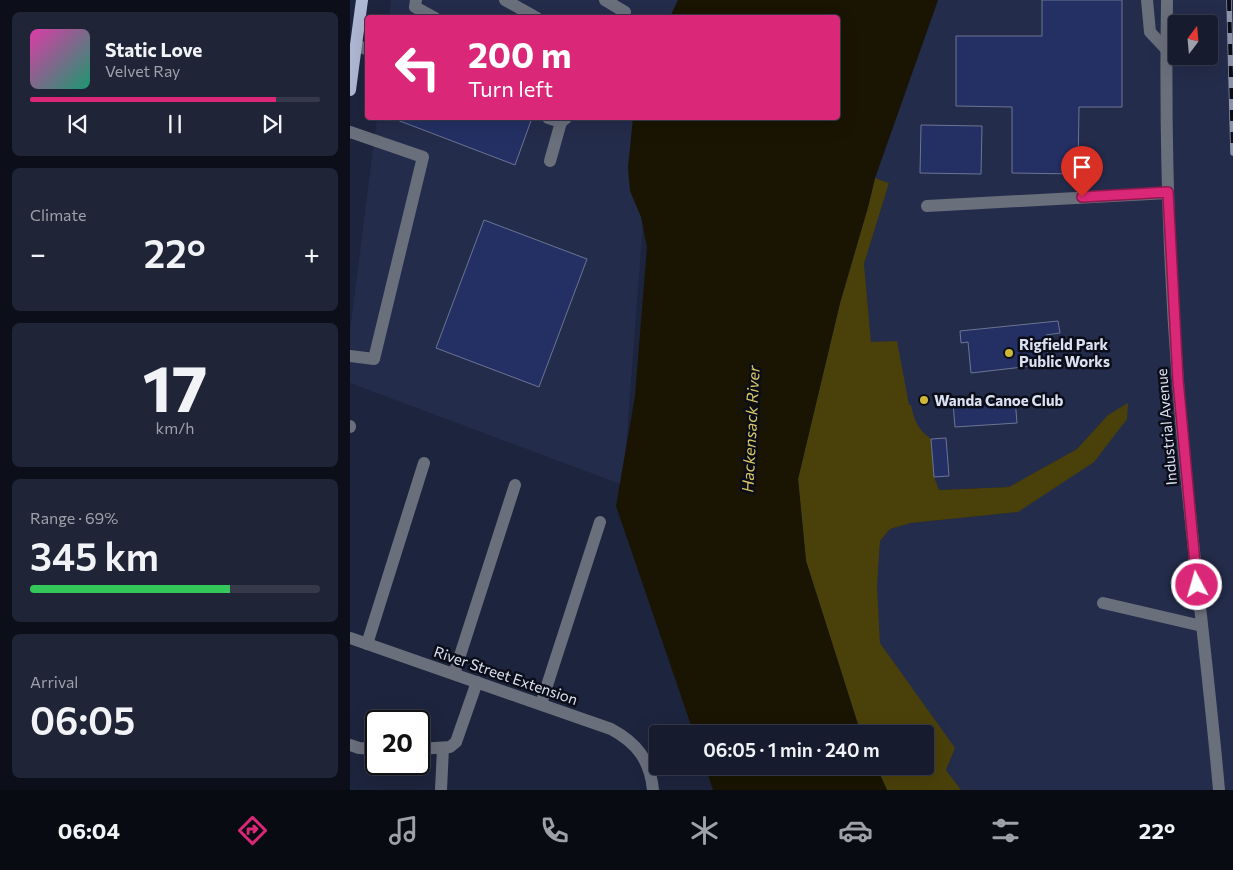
<!DOCTYPE html>
<meta charset="utf-8">
<style>
:root{--surface:#161b2e;--page:#1f2436;--text:#f1f3f6;--muted:#9ea1aa;--line:#35394a;--accent:#db2777}
body{margin:0;font-family:Commissioner,sans-serif;background:var(--page);color:var(--text);height:100vh;display:flex;flex-direction:column;font-size:19px;white-space:nowrap}
*{box-sizing:border-box;margin:0}
p{font-size:16px;color:var(--muted)}
.icon{flex:none;width:28px;height:28px;fill:none;stroke:currentColor;stroke-width:2;stroke-linecap:round;stroke-linejoin:round}
.map{position:relative;flex:1;overflow:hidden}
.panel{display:flex;flex-direction:column;gap:12px;padding:12px;background:#0c0f19;width:350px}
.panel>*{flex:none}
.top-card{position:absolute;left:15px;top:15px;width:475px;height:105px;border-radius:5px;box-shadow:0 5px 20px #0002,0 0 0 1px var(--line);background:#db2777;color:#fff;overflow:hidden}
.needle{width:32px;rotate:16deg}
.tools{position:absolute;left:818px;top:15px;display:grid;gap:10px}
.tools a{display:grid;place-items:center;width:50px;height:50px;border-radius:5px;background:var(--surface);box-shadow:0 5px 20px #0002,0 0 0 1px var(--line);font-size:25px}
.speed{position:absolute;left:15px;top:710px;display:flex;gap:10px;font-size:25px;font-weight:700;text-align:center}
.speed>*{display:grid;place-content:center;width:65px;height:65px;border-radius:50%;background:var(--surface);box-shadow:0 5px 20px #0002,0 0 0 1px var(--line);line-height:1}
.speed .limit{border:2px solid #111;border-radius:8px;background:#fff;color:#111}
.pin{position:absolute;display:grid;place-items:center;width:42px;height:42px;color:#fff;margin:-51px -21px;border-radius:50% 50% 50% 0;rotate:-45deg;box-shadow:0 0 5px #0007}
.pin .icon{rotate:45deg}
.me{position:absolute;width:55px;margin:-28px;rotate:354deg;stroke-linejoin:round;filter:drop-shadow(0 0 4px #0008)}
.turn{display:flex;align-items:center;gap:18px;height:105px;padding:0 20px;font-size:22px}
.turn .icon{width:65px;height:65px;stroke-width:2.5}
.turn b{display:block;font-size:35px;line-height:42px}
.big{font-size:38px;font-weight:600;line-height:1.1}
.panel .card{flex:1;display:flex;flex-direction:column;justify-content:center;gap:8px;min-width:0;padding:0 18px;border-radius:8px;background:var(--page)}
.panel .dial{align-items:center;gap:0}
.dial b{font-size:65px;line-height:1}
.song{display:flex;align-items:center;gap:15px}
.cover{width:60px;height:60px;border-radius:8px;background:linear-gradient(135deg,hsl(320 70% 55%),hsl(160 70% 35%))}
.played{height:5px;border-radius:2px;background:linear-gradient(90deg,var(--accent) 85%,var(--line) 85%)}
.keys{display:flex;justify-content:space-around;direction:ltr}
.heat{display:flex;justify-content:space-between;align-items:center;font-size:28px;direction:ltr}
.charge{height:8px;border-radius:4px;background:linear-gradient(90deg,#34c759 69%,var(--line) 0)}
.trip{position:absolute;left:299px;top:725px;width:285px;height:50px;border-radius:5px;background:var(--surface);box-shadow:0 5px 20px #0002,0 0 0 1px var(--line);font-weight:600;line-height:50px;text-align:center}
.dock{display:flex;height:80px;justify-content:space-around;align-items:center;background:#090b12;color:var(--muted)}
.dock .icon{width:35px;height:35px}
.dock .current{color:var(--accent)}
.dock b{font-size:22px;color:var(--text)}
main{display:flex;flex:1;min-height:0}
.map>svg:first-child{display:block}
</style>
<main>
<section class="panel">
<div class="card">
<div class="song"><i class="cover"></i><div><b>Static Love</b><p>Velvet Ray</p></div></div>
<div class="played"></div>
<div class="keys"><svg class="icon" aria-label="previous" viewBox="0 0 24 24"><path d="M18 5L8 12l10 7zM5 5v14"/></svg><svg class="icon" aria-label="pause" viewBox="0 0 24 24"><path d="M8 5v14M16 5v14"/></svg><svg class="icon" aria-label="next" viewBox="0 0 24 24"><path d="M6 5l10 7-10 7zM19 5v14"/></svg></div>
</div>
<div class="card"><p>Climate</p>
<div class="heat"><a>−</a><b class="big">22°</b><a>+</a></div>
</div>
<div class="card dial"><b>17</b><p>km/h</p></div>
<div class="card"><p>Range · 69%</p><b class="big">345 km</b><div class="charge"></div></div>
<div class="card"><p>Arrival</p><b class="big">06:05</b></div>
</section>
<div class="map">
<svg width="883" height="790" viewBox="0 0 883 790">
<rect width="100%" height="100%" fill="#1d243d"/>
<g fill="#242c4b" fill-rule="evenodd">
<path d="M 41,0 L 333,0 L 324,17 L 39,18 Z"/>
<path d="M 588,0 L 883,0 L 883,790 L 611,790 L 596,770 L 604,748 L 530,643 L 527,586 L 530,541 L 540,529 L 561,523 L 668,512 L 778,404 L 758,415 L 727,449 L 659,487 L 561,491 L 521,342 L 514,264 L 539,183 L 525,178 ZM 826,24 L 859,24 L 859,56 L 826,56 Z"/>
<path d="M 27,118 L 288,118 L 293,223 L 273,485 L 0,383 L 0,331 Z"/>
</g>
<path fill="#4a400a" d="M 525,178 L 539,183 L 514,264 L 521,342 L 547,341 L 559,405 L 561,405 C 564,420 568,430 581,439 L 584,477 L 589,490 L 659,487 L 727,449 L 758,415 L 778,403 L 777,419 L 744,462 L 668,512 L 561,523 L 540,529 L 530,541 L 527,586 L 530,643 L 605,748 L 596,770 L 611,790 L 537,790 L 526,766 L 575,766 L 575,734 L 511,734 L 456,561 L 448,479 L 490,303 L 518,207 Z"/>
<g fill="#191502">
<path d="M 328,0 L 588,0 L 525,178 L 518,207 L 490,303 L 448,479 L 456,561 L 511,734 L 344,734 L 266,506 L 285,396 L 297,247 L 291,217 L 280,191 L 278,167 L 283,118 L 488,118 L 488,18 L 320,17 Z"/>
<path d="M 355,766 L 526,766 L 537,790 L 363,790 Z"/>
</g>
<g fill="#243064" stroke="#6c7593">
<path d="M 692,0 L 772,0 L 772,107 L 729,107 L 728,174 L 662,173 L 662,107 L 606,106 L 606,36 L 692,36 Z"/>
<path d="M 42,118 L 182,118 L 165,165 Z"/>
<path d="M 571,125 L 632,126 L 631,174 L 570,173 Z"/>
<path d="M 134,220 L 237,259 L 189,387 L 86,348 Z"/>
<path d="M 708,321 L 710,333 L 696,335 L 699,364 L 621,373 L 618,342 L 611,343 L 610,331 Z"/>
<path d="M 665,398 L 667,423 L 605,427 L 603,403 Z"/>
<path d="M 596,438 L 599,476 L 584,477 L 581,439 Z"/>
</g>
<g fill="none" stroke-linecap="round" stroke-linejoin="round">
<g stroke="#6a6f7c" stroke-width="12">
<path d="M 66,0 L 65,7 L 85,18"/>
<path d="M 155,0 L 187,18"/>
<path d="M 255,0 L 275,12"/>
<path d="M 797,0 L 800,32 L 816,49"/>
<path d="M 817,0 C 815,127 818,255 828,382 C 838,518 857,654 869,790"/>
<path d="M 6,45 L 18,50"/>
<path d="M 198,118 L 211,122 L 216,118"/>
<path d="M 0,132 L 73,157 L 24,359 L 0,356"/>
<path d="M 200,161 L 211,122"/>
<path d="M 577,206 L 818,193"/>
<path d="M 0,427 L 0,426"/>
<path d="M 753,603 L 852,626"/>
<path d="M 0,638 L 261,729 C 287,743 300,760 303,790"/>
<path d="M 17,644 L 74,463"/>
<path d="M 104,674 L 165,485"/>
<path d="M 191,704 L 250,522"/>
<path d="M 0,745 L 9,748 L 26,749"/>
<path d="M 69,749 L 100,747 L 106,742 L 127,682"/>
<path d="M 91,790 L 93,748"/>
</g>
<path stroke="#afb8d3" stroke-width="12" d="M 0,90 L 12,0"/>
<defs>
<path id="rail" d="M 879,0 L 883,153"/>
</defs>
<use href="#rail" stroke="#8e94a8" stroke-width="5.5"/>
<use href="#rail" stroke="#0b0e19" stroke-width="4" stroke-dasharray="11" stroke-linecap="butt"/>
</g>
<g fill="none" stroke-linecap="round" stroke-linejoin="round">
<defs>
<path id="route" d="M 732,197 L 818,192 L 828,380 L 847,585"/>
</defs>
<use href="#route" stroke="#8e194d" stroke-width="12"/>
<use href="#route" stroke="#db2777" stroke-width="9"/>
</g>
<g fill="#ceb837" stroke="#0b0e19" stroke-width="2">
<circle cx="659" cy="353" r="5"/>
<circle cx="574" cy="400" r="5"/>
</g>
<g text-anchor="middle" dominant-baseline="central" stroke-width="5" stroke-linejoin="round" paint-order="stroke">
<g font-size="15" font-weight="bold" fill="#dce1f2" stroke="#0b0e19" text-anchor="start">
<text x="669" y="344">Rigfield Park<tspan x="669" dy="17">Public Works</tspan></text>
<text x="584" y="400">Wanda Canoe Club</text>
</g>
<g font-size="15" fill="#dce1f2" stroke="#0b0e19">
<text transform="translate(816 427) rotate(-95)">Industrial Avenue</text>
<text transform="translate(156 675) rotate(19)">River Street Extension</text>
</g>
<g font-size="16" font-style="italic" fill="#dac863" stroke="#0b0e19">
<text transform="translate(400 429) rotate(-87)">Hackensack River</text>
</g>
</g>
</svg>
<div class="tools">
<a><svg class="needle" viewBox="-14 -14 28 28"><path d="M0-13l5 13h-10z" fill="#e53935"/><path d="M0 13l5-13h-10z" fill="#9ea1aa"/></svg></a>
</div>
<div class="speed"><div class="limit">20</div></div>
<div class="pin" style="left:732px;top:197px;background:#d93025"><svg class="icon" aria-label="arrive" viewBox="0 0 24 24"><path d="M6 21V4h12l-3 4 3 4H6"/></svg></div>
<svg class="me" style="left:847px;top:585px" viewBox="-20 -20 40 40"><circle r="17" fill="#db2777" stroke="#fff" stroke-width="3"/><path d="M0-11L8 9 0 5-8 9z" fill="#fff"/></svg>
<div class="trip">06:05 · 1 min · 240 m</div>
<div class="top-card">
<div class="turn"><svg class="icon" aria-label="left" viewBox="0 0 24 24"><path d="M17 20v-9H6M10 6l-5 5 5 5"/></svg><div><b>200 m</b>Turn left</div></div>
</div>
</div>
</main>
<nav class="dock">
<b>06:04</b>
<svg class="icon current" aria-label="directions" viewBox="0 0 24 24"><path d="M12 3l9 9-9 9-9-9zM9 14v-3h6M13 9l2 2-2 2"/></svg>
<svg class="icon" aria-label="music" viewBox="0 0 24 24"><path d="M9 18V5l10-2v13"/><circle cx="6" cy="18" r="3"/><circle cx="16" cy="16" r="3"/></svg>
<svg class="icon" aria-label="phone" viewBox="0 0 24 24"><path d="M5 4h4l2 5-3 2q2 4 5 5l2-3 5 2v4C11 20 4 13 5 4z"/></svg>
<svg class="icon" aria-label="climate" viewBox="0 0 24 24"><path d="M12 3v18M4 7l16 10M4 17L20 7"/></svg>
<svg class="icon" aria-label="car" viewBox="0 0 24 24"><path d="M5 17H2v-5l4-1 3-4h7l3 4 3 1v5h-3M9 17h6M6 11h13"/><circle cx="7" cy="17" r="2"/><circle cx="17" cy="17" r="2"/></svg>
<svg class="icon" aria-label="filters" viewBox="0 0 24 24"><path d="M4 7h16M4 17h16"/><circle cx="9" cy="7" r="2"/><circle cx="15" cy="17" r="2"/></svg>
<b>22°</b>
</nav>
